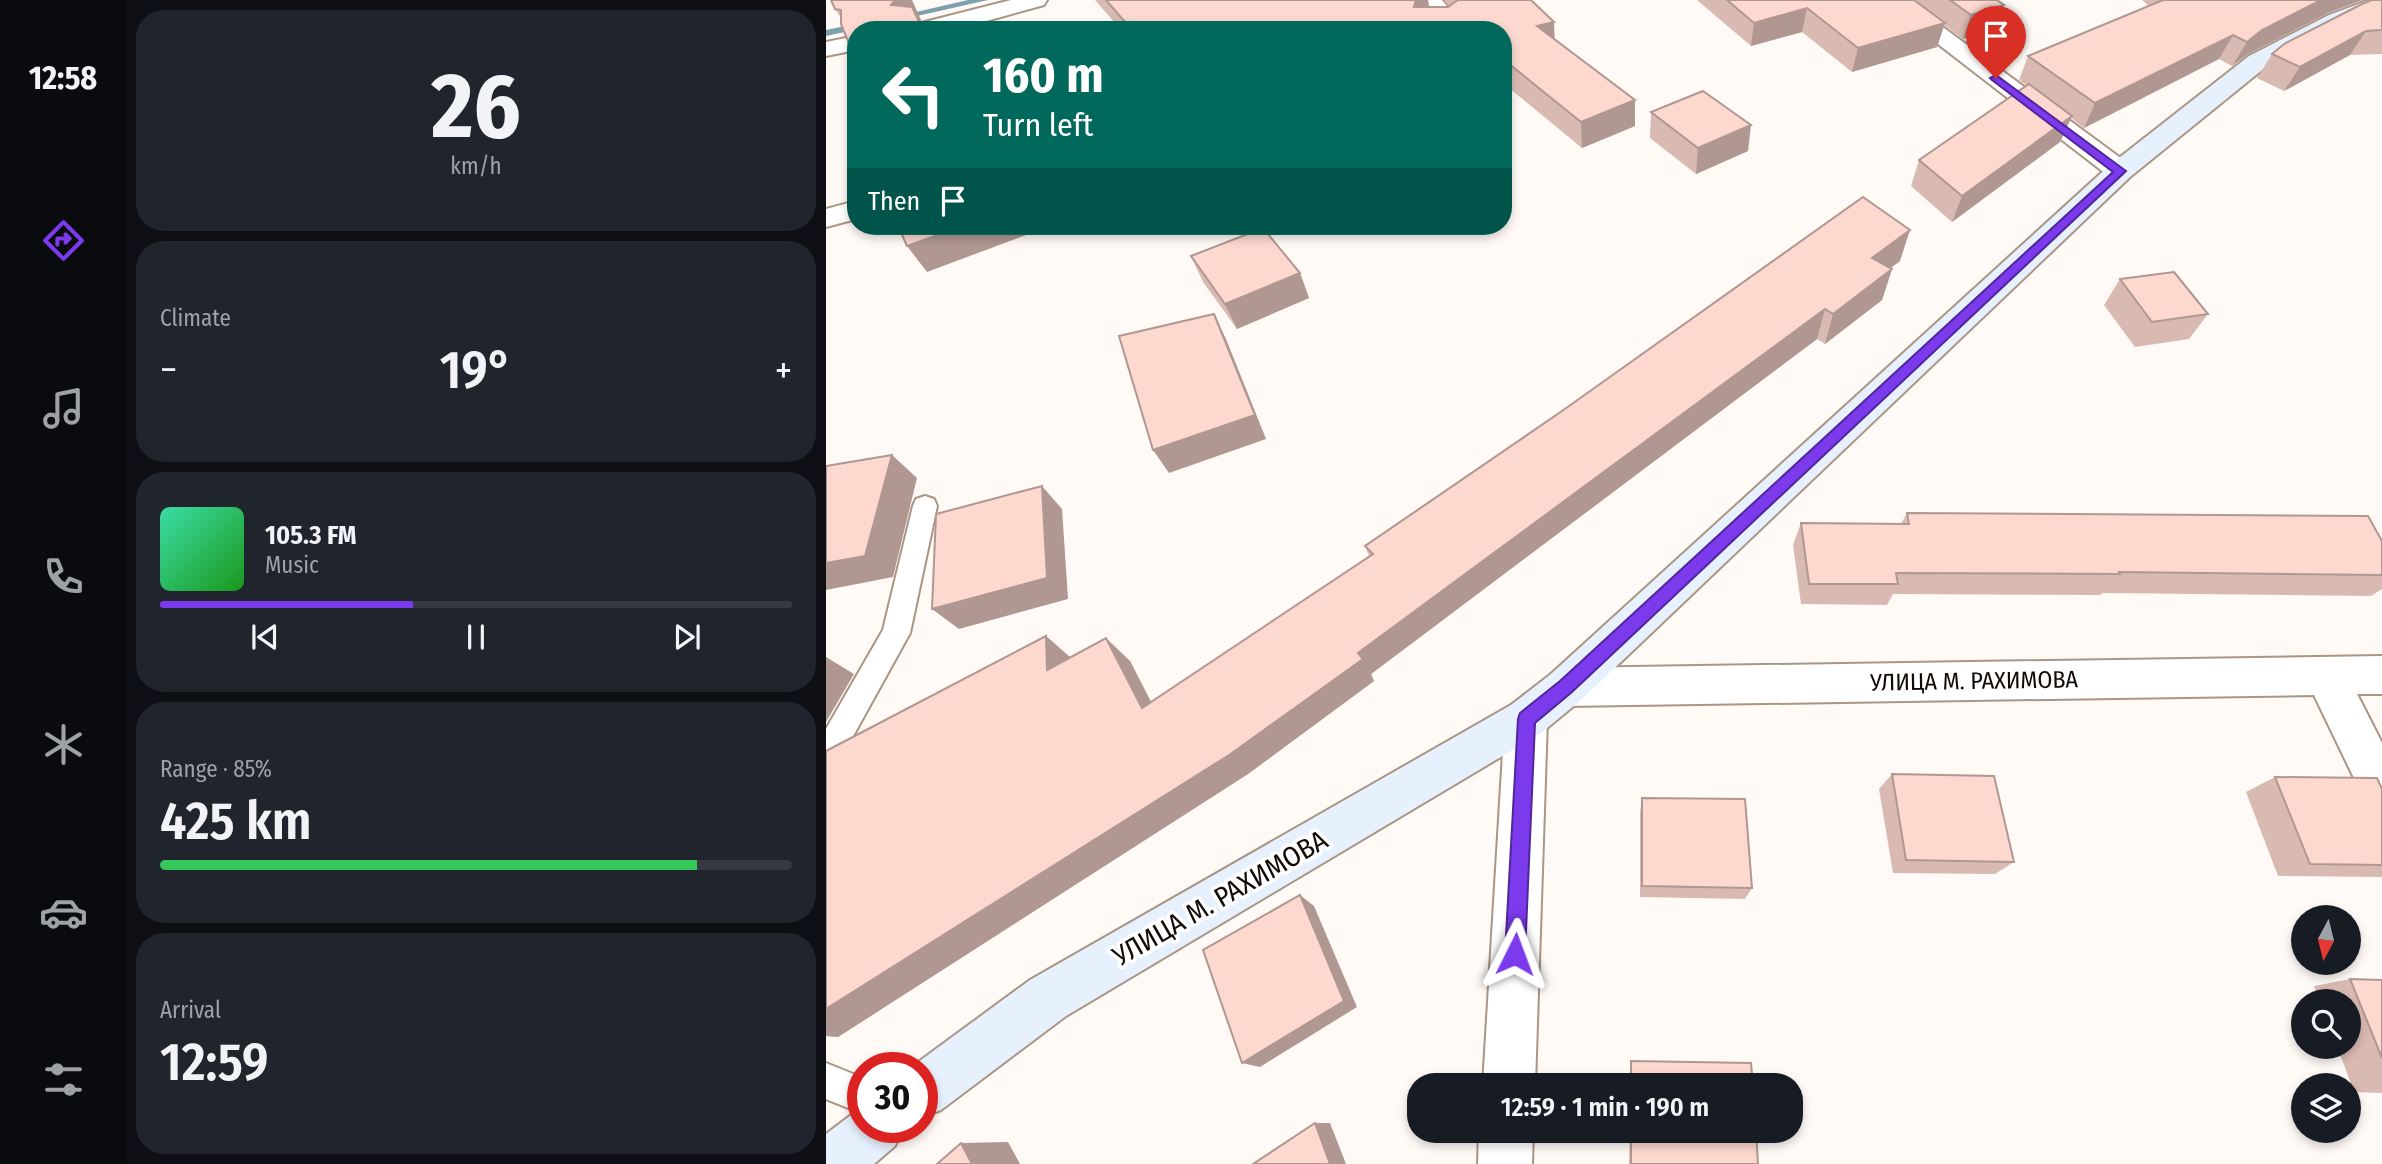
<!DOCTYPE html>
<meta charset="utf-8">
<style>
:root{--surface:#171b24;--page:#20242c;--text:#f1f3f6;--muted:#9ea1a6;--line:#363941;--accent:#7c3aed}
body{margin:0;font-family:"Fira Sans Condensed",sans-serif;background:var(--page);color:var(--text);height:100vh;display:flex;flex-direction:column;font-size:26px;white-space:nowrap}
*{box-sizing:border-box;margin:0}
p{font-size:23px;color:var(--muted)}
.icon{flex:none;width:38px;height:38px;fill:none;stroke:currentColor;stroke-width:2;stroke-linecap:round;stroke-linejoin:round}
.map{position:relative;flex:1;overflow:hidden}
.sheet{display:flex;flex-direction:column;gap:10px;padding:10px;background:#0d0f14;width:700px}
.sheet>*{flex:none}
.top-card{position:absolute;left:21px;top:21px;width:665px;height:214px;border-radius:28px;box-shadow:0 4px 10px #0003;background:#00695c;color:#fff;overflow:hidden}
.needle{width:46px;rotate:187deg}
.fabs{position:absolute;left:1465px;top:905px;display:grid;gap:14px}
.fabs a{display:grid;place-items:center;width:70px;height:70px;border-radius:50%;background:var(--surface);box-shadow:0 4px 10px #0003;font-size:35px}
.speed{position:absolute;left:21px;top:1052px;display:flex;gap:14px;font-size:35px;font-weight:700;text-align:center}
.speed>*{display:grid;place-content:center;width:91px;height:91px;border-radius:50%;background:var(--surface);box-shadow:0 4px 10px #0003;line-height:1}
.speed .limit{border:10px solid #d22;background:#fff;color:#111}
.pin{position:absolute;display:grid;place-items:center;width:60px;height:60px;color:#fff;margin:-72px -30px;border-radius:50% 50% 50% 0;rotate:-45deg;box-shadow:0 0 7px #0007}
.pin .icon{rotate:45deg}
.me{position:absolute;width:77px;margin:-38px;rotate:3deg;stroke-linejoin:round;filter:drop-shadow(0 0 5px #0008)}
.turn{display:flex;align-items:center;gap:24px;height:147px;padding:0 21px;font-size:32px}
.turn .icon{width:91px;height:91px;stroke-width:2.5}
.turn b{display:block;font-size:49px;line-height:60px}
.then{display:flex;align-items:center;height:66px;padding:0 21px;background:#0003;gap:14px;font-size:26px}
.big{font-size:52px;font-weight:600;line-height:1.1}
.sheet .widget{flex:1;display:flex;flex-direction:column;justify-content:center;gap:10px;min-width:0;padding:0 24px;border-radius:28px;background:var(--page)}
.sheet .dial{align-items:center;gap:0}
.dial b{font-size:91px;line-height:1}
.song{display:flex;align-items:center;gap:21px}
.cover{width:84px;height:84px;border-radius:10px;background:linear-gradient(135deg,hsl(160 70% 55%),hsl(120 70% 35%))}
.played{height:7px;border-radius:4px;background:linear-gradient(90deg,var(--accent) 40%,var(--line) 40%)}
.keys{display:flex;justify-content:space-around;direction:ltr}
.heat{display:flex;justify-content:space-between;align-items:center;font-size:38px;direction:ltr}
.charge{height:10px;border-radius:5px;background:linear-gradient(90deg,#34c759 85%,var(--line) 0)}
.trip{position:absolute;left:581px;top:1073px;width:396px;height:70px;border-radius:28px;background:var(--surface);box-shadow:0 4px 10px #0003;font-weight:600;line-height:70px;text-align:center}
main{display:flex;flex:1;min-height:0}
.dock{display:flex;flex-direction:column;width:126px;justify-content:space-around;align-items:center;background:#090b0e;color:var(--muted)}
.dock .icon{width:49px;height:49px}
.dock .active{color:var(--accent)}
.dock b{font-size:32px;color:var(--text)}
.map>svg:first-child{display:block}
</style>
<main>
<nav class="dock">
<b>12:58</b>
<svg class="icon active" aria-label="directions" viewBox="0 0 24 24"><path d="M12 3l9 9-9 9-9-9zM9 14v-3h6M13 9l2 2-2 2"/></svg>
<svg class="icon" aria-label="music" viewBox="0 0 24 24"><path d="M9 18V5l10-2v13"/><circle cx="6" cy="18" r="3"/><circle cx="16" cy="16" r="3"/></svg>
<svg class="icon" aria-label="phone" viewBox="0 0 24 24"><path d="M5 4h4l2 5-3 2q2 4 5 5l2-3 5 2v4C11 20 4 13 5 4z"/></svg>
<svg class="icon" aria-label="climate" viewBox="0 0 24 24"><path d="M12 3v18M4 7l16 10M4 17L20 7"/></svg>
<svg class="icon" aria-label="car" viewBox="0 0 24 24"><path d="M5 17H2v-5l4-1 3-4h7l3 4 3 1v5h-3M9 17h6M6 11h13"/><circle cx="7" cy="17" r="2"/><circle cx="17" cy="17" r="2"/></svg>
<svg class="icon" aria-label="filters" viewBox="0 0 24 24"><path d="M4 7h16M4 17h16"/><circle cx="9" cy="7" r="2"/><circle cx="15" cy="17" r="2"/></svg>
</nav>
<section class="sheet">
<div class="widget dial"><b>26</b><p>km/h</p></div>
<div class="widget"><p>Climate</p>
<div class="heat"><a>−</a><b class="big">19°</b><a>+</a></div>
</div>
<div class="widget">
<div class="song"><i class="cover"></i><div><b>105.3 FM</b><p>Music</p></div></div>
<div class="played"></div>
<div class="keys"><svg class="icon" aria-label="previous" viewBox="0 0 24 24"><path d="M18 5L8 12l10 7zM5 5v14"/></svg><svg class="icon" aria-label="pause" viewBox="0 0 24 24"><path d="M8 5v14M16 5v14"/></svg><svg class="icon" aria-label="next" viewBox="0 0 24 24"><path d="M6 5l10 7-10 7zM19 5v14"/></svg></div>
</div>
<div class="widget"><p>Range · 85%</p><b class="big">425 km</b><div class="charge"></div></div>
<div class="widget"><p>Arrival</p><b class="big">12:59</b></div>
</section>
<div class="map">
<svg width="1556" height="1164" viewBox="0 0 1556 1164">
<rect width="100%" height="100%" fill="#fffaf6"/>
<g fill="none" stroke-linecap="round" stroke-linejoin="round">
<g fill="#7da0af" fill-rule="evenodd">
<path d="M 142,0 L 162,0 L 69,21 L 64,18 Z"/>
<path d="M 38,22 L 42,23 L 42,27 L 0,36 L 0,30 Z"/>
</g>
<defs>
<g id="lane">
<path d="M 99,496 L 108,499 L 111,506 L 84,633 L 10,767 L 0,771 L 0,729 L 57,630 L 87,506 L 90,499 Z"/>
<path d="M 0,1063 L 37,1078 L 37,1114 L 0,1099 Z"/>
</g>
<g id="street">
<path d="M 185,0 L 221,0 L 218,5 L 128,30 L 84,30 L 87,25 Z"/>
<path d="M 593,0 L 616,0 L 635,23 L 626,30 L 594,30 L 597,25 L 609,20 Z"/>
<path d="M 1055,0 L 1080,0 L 1304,165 L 1308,171 L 1304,177 L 1294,179 L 1284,177 Z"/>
<path d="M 30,36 L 30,50 L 0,56 L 0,42 Z"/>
<path d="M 30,201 L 30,219 L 0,227 L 0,209 Z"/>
<path d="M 1556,656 L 1556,694 L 1531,694 L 1556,743 L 1556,809 L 1540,803 L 1488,695 L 740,706 L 725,700 L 719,687 L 725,674 L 740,668 Z"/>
<path d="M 700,699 L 715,705 L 721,719 L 709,1085 L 657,1085 L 679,719 L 685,705 Z"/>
<path d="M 653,1130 L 707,1130 L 706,1164 L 652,1164 Z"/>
</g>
<g id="secondary">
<path d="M 1543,0 L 1556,0 L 1556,11 L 1519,25 L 1441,66 L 1304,177 L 755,700 L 715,733 L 240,1016 L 115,1110 L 96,1117 L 96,1068 L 84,1068 L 204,980 L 685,705 L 725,674 L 1284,165 L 1423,56 L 1503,15 Z"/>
<path d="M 37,1106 L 37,1127 L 77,1127 L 69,1146 L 48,1164 L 0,1164 L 0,1134 Z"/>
</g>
</defs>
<use href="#lane" stroke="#ab9584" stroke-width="4"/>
<use href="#street" stroke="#ab9584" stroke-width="4"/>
<use href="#secondary" stroke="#ab9584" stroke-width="4"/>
<use href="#lane" fill="#fff" fill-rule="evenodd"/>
<use href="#street" fill="#fff" fill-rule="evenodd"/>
<use href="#secondary" fill="#e7f1fd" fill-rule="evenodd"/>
</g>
<g fill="#d9bab2">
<path d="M 269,0 L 602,0 L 603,7 L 622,7 L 623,6 L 618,0 L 705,0 L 728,22 L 728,39 L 809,100 L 809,126 L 756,148 L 677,83 L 677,30 L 295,30 Z"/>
<path d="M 871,0 L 1171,0 L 1178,5 L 1170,29 L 1137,39 L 1118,25 L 1111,47 L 1026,72 L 976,32 L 925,46 Z"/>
<path d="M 1316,0 L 1536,0 L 1502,13 L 1422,54 L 1406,66 L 1393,59 L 1258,128 L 1245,118 L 1234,142 L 1126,222 L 1085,186 L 1093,160 L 1200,85 L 1193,80 L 1202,56 L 1323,6 Z"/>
<path d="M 1556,0 L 1556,54 L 1524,55 L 1458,91 L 1431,78 L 1446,54 Z"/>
<path d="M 9,9 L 95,20 L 94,21 L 100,30 L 30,30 L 15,18 Z"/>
<path d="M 825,112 L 922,151 L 870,174 L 824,138 Z"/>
<path d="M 365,256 L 474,273 L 483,298 L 411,329 L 377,282 Z"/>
<path d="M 1074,261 L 1064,268 L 1066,269 L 1056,300 L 999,344 L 991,339 L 545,674 L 548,681 L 422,774 L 12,1037 L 0,1036 L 0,751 L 220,636 L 244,657 L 304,661 L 325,702 L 543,556 L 539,546 Z"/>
<path d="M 1294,279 L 1382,314 L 1363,339 L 1309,347 L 1278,305 Z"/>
<path d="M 1081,513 L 1556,541 L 1556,589 L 1545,596 L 1277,593 L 1274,595 L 1067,594 L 1061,605 L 975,604 L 967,545 L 975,523 L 1075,524 Z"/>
<path d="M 1066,774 L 1188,862 L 1169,874 L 1067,873 L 1053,789 Z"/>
<path d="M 1449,777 L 1556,789 L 1556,877 L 1452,876 L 1420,792 Z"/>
<path d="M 816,798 L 926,888 L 919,899 L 814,897 L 814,812 Z"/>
<path d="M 1524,979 L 1556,980 L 1556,1093 L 1528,1092 L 1511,1046 L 1522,1046 L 1522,1001 L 1493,1001 L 1488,986 Z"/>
<path d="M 805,1061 L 927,1085 L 804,1085 L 804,1064 Z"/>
<path d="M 804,1130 L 930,1130 L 932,1164 L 803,1164 Z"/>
</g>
<g fill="#b09791">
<path d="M 69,0 L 86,0 L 95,20 L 94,21 L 100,30 L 97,30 L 65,5 Z"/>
<path d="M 590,0 L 602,0 L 605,19 L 588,7 Z"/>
<path d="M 1495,0 L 1536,0 L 1502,13 L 1422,54 L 1406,66 L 1421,42 L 1436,30 Z"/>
<path d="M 1178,5 L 1170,29 L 1137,39 L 1145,15 Z"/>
<path d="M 981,8 L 976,32 L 925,46 L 928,23 Z"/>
<path d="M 728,22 L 729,47 L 711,26 Z"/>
<path d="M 1119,23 L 1111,47 L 1026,72 L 1032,48 Z"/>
<path d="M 1540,31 L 1524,55 L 1458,91 L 1474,67 Z"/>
<path d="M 1407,35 L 1393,59 L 1258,128 L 1269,103 Z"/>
<path d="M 809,100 L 809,126 L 756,148 L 755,122 Z"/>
<path d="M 1246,116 L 1234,142 L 1126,222 L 1136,196 Z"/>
<path d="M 925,125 L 922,151 L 870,174 L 872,148 Z"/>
<path d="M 137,226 L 224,226 L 101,272 L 81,246 Z"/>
<path d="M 1084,230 L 1074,261 L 1037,289 L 1046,258 Z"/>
<path d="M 1066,269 L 1056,300 L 999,344 L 1007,314 Z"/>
<path d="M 474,273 L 483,298 L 411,329 L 399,304 Z"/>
<path d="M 999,309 L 991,339 L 545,674 L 548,681 L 422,774 L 12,1037 L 0,1036 L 0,1009 L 532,653 Z"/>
<path d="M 388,314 L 400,339 L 440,439 L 343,473 L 327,450 Z"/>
<path d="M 66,455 L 91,478 L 67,577 L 0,590 L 0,563 Z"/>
<path d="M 216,486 L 236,509 L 242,599 L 133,629 L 106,609 Z"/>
<path d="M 220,636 L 246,659 L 221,670 Z"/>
<path d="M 280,638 L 304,661 L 339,729 L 316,708 Z"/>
<path d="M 0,657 L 28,674 L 0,722 Z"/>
<path d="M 474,895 L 488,906 L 531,1007 L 434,1067 L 416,1063 Z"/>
<path d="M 489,1123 L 504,1123 L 520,1164 L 504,1164 Z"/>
<path d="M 182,1142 L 194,1164 L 146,1164 L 135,1143 Z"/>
</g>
<g fill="#fcd8cf" stroke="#b09791" stroke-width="2">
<path d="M 5,0 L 69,0 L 65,5 L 86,7 L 97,30 L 30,30 L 30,61 L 15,24 L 15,10 L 9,9 Z"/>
<path d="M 280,0 L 590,0 L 588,7 L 622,7 L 632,0 L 705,0 L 728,22 L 711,26 L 809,100 L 755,122 L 677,59 L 677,30 L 306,30 Z"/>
<path d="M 901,0 L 1088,0 L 1119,23 L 1032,48 L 981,8 L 928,23 Z"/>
<path d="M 1124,0 L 1171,0 L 1178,5 L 1145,15 Z"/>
<path d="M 1337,0 L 1495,0 L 1436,30 L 1421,42 L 1407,35 L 1269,103 L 1202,56 Z"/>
<path d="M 1546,0 L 1556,0 L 1556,30 L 1540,31 L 1474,67 L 1446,54 L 1458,44 L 1536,4 Z"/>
<path d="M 1203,84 L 1246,116 L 1136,196 L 1093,160 Z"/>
<path d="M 877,91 L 925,125 L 872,148 L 825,112 Z"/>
<path d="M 30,118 L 30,130 L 25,119 Z"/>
<path d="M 1037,197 L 1084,230 L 1046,258 L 1066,269 L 1007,314 L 999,309 L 532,653 L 537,659 L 403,755 L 0,1009 L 0,751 L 220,636 L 221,670 L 280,638 L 316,708 L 547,554 L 539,546 L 736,411 Z"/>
<path d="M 72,226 L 137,226 L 81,246 Z"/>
<path d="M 437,228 L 474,273 L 399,304 L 365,256 Z"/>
<path d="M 1348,272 L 1382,314 L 1326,322 L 1294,279 Z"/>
<path d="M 388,314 L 429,415 L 327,450 L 293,336 Z"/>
<path d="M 66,455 L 39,556 L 0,563 L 0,466 Z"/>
<path d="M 216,486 L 221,578 L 106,609 L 110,514 Z"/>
<path d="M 1081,513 L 1542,516 L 1556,541 L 1556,575 L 1293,572 L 1294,574 L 1070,573 L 1072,584 L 983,584 L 975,523 L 1083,524 Z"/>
<path d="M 1066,774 L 1168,776 L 1188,862 L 1080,860 Z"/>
<path d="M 1449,777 L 1551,778 L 1556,789 L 1556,865 L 1484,864 Z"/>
<path d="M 816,798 L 919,799 L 926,888 L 816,886 Z"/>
<path d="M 474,895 L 518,1001 L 416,1063 L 377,950 Z"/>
<path d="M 1524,979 L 1556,980 L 1556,1058 Z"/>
<path d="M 805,1061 L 925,1063 L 927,1085 L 805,1085 Z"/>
<path d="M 489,1123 L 504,1164 L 427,1164 Z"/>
<path d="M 805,1130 L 930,1130 L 932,1164 L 805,1164 Z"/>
<path d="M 135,1143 L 146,1164 L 111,1164 Z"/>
</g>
<path fill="#7c3aed" stroke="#51269a" stroke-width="2" d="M 1170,75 L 1300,171 L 746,692 L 709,723 L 699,954 L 696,961 L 689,964 L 682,961 L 679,954 L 692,719 L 694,713 L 734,681 L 1287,172 L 1166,80 L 1164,78 Z"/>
<g text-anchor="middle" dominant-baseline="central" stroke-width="7" stroke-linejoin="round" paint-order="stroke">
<g font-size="24" fill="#120a05" stroke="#fff">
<text transform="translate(1148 681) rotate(-1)">УЛИЦА М. РАХИМОВА</text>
</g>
<g font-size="28" fill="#120a05" stroke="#fff">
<text transform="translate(394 898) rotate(-30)">УЛИЦА М. РАХИМОВА</text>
</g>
</g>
</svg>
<div class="fabs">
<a><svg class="needle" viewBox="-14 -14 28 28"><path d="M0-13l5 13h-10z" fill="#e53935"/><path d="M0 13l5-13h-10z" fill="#9ea1a6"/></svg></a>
<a><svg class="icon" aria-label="search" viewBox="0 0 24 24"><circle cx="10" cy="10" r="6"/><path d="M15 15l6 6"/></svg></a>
<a><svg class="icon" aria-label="layers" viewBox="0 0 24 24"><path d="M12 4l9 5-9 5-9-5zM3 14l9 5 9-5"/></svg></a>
</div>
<div class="speed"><div class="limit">30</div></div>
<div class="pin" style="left:1170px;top:78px;background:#d93025"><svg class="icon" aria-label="arrive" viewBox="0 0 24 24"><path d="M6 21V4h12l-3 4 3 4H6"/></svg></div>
<svg class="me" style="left:689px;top:954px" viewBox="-20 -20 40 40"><path d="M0-17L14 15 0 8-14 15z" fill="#7c3aed" stroke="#fff" stroke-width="4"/></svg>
<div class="trip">12:59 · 1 min · 190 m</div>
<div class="top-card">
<div class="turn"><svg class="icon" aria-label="left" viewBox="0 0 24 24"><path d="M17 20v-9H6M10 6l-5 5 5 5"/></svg><div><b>160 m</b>Turn left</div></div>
<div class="then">Then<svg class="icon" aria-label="arrive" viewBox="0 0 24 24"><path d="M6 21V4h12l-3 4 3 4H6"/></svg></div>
</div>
</div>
</main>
